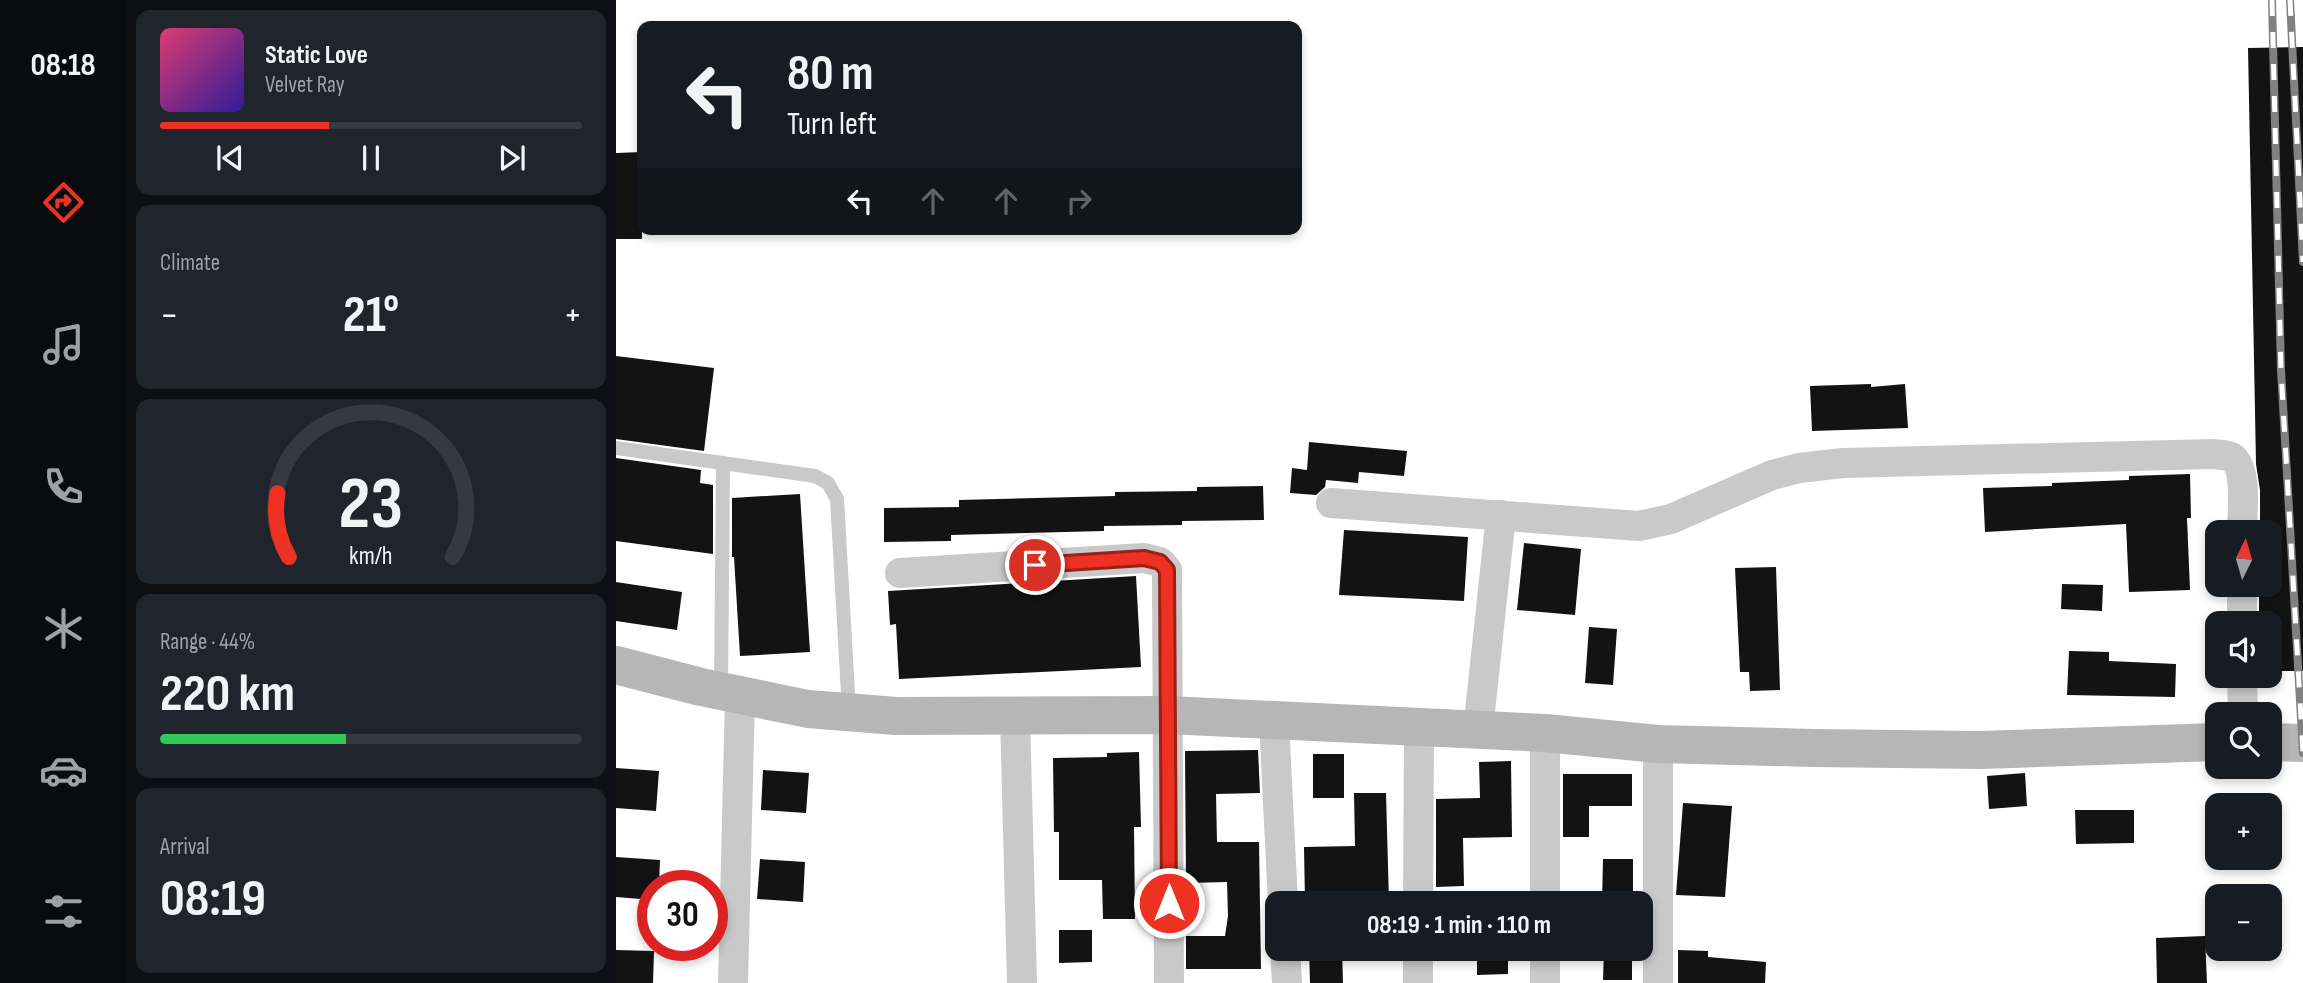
<!DOCTYPE html>
<meta charset="utf-8">
<style>
:root{--surface:#171b24;--page:#20242c;--text:#f1f3f6;--muted:#9ea1a6;--line:#363941;--accent:#ee3122}
body{margin:0;font-family:"Sofia Sans Condensed",sans-serif;background:var(--page);color:var(--text);height:100vh;display:flex;flex-direction:column;font-size:26px;white-space:nowrap}
*{box-sizing:border-box;margin:0}
p{font-size:23px;color:var(--muted)}
.icon{flex:none;width:38px;height:38px;fill:none;stroke:currentColor;stroke-width:2;stroke-linecap:round;stroke-linejoin:round}
.map{position:relative;flex:1;overflow:hidden}
.side{display:flex;flex-direction:column;gap:10px;padding:10px;background:#0d0f14;width:490px}
.side>*{flex:none}
.guide{position:absolute;left:21px;top:21px;width:665px;height:214px;border-radius:14px;box-shadow:0 4px 10px #0003;background:#171b24;color:var(--text);overflow:hidden}
.needle{width:46px;rotate:5deg}
.controls{position:absolute;left:1589px;top:520px;display:grid;gap:14px}
.controls a{display:grid;place-items:center;width:77px;height:77px;border-radius:14px;background:var(--surface);box-shadow:0 4px 10px #0003;font-size:35px}
.speed{position:absolute;left:21px;top:870px;display:flex;gap:14px;font-size:35px;font-weight:700;text-align:center}
.speed>*{display:grid;place-content:center;width:91px;height:91px;border-radius:50%;background:var(--surface);box-shadow:0 4px 10px #0003;line-height:1}
.speed .limit{border:10px solid #d22;background:#fff;color:#111}
.pin{position:absolute;display:grid;place-items:center;width:60px;height:60px;color:#fff;margin:-30px;border:4px solid #fff;border-radius:50%;box-shadow:0 2px 7px #0007}
.me{position:absolute;width:77px;margin:-38px;rotate:0deg;stroke-linejoin:round;filter:drop-shadow(0 0 5px #0008)}
.turn{display:flex;align-items:center;gap:24px;height:147px;padding:0 35px;font-size:32px}
.turn .icon{width:91px;height:91px;stroke-width:2.5}
.turn b{display:block;font-size:49px;line-height:60px}
.lanes{display:flex;align-items:center;height:66px;padding:0 35px;background:#0003;justify-content:center;gap:35px;direction:ltr}
.lanes .off{opacity:.35}
.big{font-size:52px;font-weight:700;line-height:1.1}
.side .tile{flex:1;display:flex;flex-direction:column;justify-content:center;gap:10px;min-width:0;padding:0 24px;border-radius:14px;background:var(--page)}
.side .dial{align-items:center;gap:0}
.dial svg{height:182px;overflow:visible;fill:none;stroke:var(--line);stroke-width:7;stroke-linecap:round;text-anchor:middle}
.dial text{fill:var(--text);stroke:none}
.song{display:flex;align-items:center;gap:21px}
.cover{width:84px;height:84px;border-radius:10px;background:linear-gradient(135deg,hsl(340 70% 55%),hsl(250 70% 35%))}
.played{height:7px;border-radius:4px;background:linear-gradient(90deg,var(--accent) 40%,var(--line) 40%)}
.keys{display:flex;justify-content:space-around;direction:ltr}
.heat{display:flex;justify-content:space-between;align-items:center;font-size:38px;direction:ltr}
.charge{height:10px;border-radius:5px;background:linear-gradient(90deg,#34c759 44%,var(--line) 0)}
.trip{position:absolute;left:649px;top:891px;width:388px;height:70px;border-radius:14px;background:var(--surface);box-shadow:0 4px 10px #0003;font-weight:700;line-height:70px;text-align:center}
main{display:flex;flex:1;min-height:0}
.tabs{display:flex;flex-direction:column;width:126px;justify-content:space-around;align-items:center;background:#090b0e;color:var(--muted)}
.tabs .icon{width:49px;height:49px}
.tabs .current{color:var(--accent)}
.tabs b{font-size:32px;color:var(--text)}
.map>svg:first-child{display:block}
</style>
<main>
<nav class="tabs">
<b>08:18</b>
<svg class="icon current" aria-label="directions" viewBox="0 0 24 24"><path d="M12 3l9 9-9 9-9-9zM9 14v-3h6M13 9l2 2-2 2"/></svg>
<svg class="icon" aria-label="music" viewBox="0 0 24 24"><path d="M9 18V5l10-2v13"/><circle cx="6" cy="18" r="3"/><circle cx="16" cy="16" r="3"/></svg>
<svg class="icon" aria-label="phone" viewBox="0 0 24 24"><path d="M5 4h4l2 5-3 2q2 4 5 5l2-3 5 2v4C11 20 4 13 5 4z"/></svg>
<svg class="icon" aria-label="climate" viewBox="0 0 24 24"><path d="M12 3v18M4 7l16 10M4 17L20 7"/></svg>
<svg class="icon" aria-label="car" viewBox="0 0 24 24"><path d="M5 17H2v-5l4-1 3-4h7l3 4 3 1v5h-3M9 17h6M6 11h13"/><circle cx="7" cy="17" r="2"/><circle cx="17" cy="17" r="2"/></svg>
<svg class="icon" aria-label="filters" viewBox="0 0 24 24"><path d="M4 7h16M4 17h16"/><circle cx="9" cy="7" r="2"/><circle cx="15" cy="17" r="2"/></svg>
</nav>
<section class="side">
<div class="tile">
<div class="song"><i class="cover"></i><div><b>Static Love</b><p>Velvet Ray</p></div></div>
<div class="played"></div>
<div class="keys"><svg class="icon" aria-label="previous" viewBox="0 0 24 24"><path d="M18 5L8 12l10 7zM5 5v14"/></svg><svg class="icon" aria-label="pause" viewBox="0 0 24 24"><path d="M8 5v14M16 5v14"/></svg><svg class="icon" aria-label="next" viewBox="0 0 24 24"><path d="M6 5l10 7-10 7zM19 5v14"/></svg></div>
</div>
<div class="tile"><p>Climate</p>
<div class="heat"><a>−</a><b class="big">21°</b><a>+</a></div>
</div>
<div class="tile dial"><svg viewBox="0 0 100 80">
<path d="M14 69A42 42 0 1 1 86 69"/>
<path d="M14 69A42 42 0 0 1 9 41" stroke="#ee3122"/>
<text x="50" y="56" font-size="32" font-weight="700">23</text>
<text x="50" y="72" font-size="11">km/h</text>
</svg></div>
<div class="tile"><p>Range · 44%</p><b class="big">220 km</b><div class="charge"></div></div>
<div class="tile"><p>Arrival</p><b class="big">08:19</b></div>
</section>
<div class="map">
<svg width="1687" height="983" viewBox="0 0 1687 983">
<rect width="100%" height="100%" fill="#fff"/>
<g fill="#131313">
<path d="M 1687,47 L 1687,671 L 1654,671 L 1654,623 L 1643,623 L 1643,584 L 1654,584 L 1654,532 L 1644,532 L 1644,490 L 1640,464 L 1632,48 Z"/>
<path d="M 26,152 L 26,239 L 0,239 L 0,153 Z"/>
<path d="M 0,356 L 98,368 L 88,451 L 0,439 Z"/>
<path d="M 1255,384 L 1255,387 L 1289,384 L 1292,428 L 1196,431 L 1194,386 Z"/>
<path d="M 693,442 L 791,451 L 788,476 L 743,472 L 742,483 L 710,480 L 709,487 L 700,495 L 674,493 L 676,468 L 691,470 Z"/>
<path d="M 0,458 L 85,470 L 84,483 L 97,485 L 97,554 L 0,541 Z"/>
<path d="M 1574,474 L 1575,518 L 1571,518 L 1574,590 L 1513,592 L 1510,524 L 1369,532 L 1367,488 L 1436,486 L 1436,483 L 1513,480 L 1513,476 Z"/>
<path d="M 647,486 L 648,520 L 566,521 L 566,525 L 488,526 L 488,531 L 335,535 L 335,541 L 268,542 L 268,508 L 343,507 L 343,500 L 499,496 L 499,492 L 581,491 L 581,487 Z"/>
<path d="M 184,494 L 194,652 L 124,656 L 118,557 L 116,557 L 116,498 Z"/>
<path d="M 728,530 L 852,537 L 848,601 L 723,595 Z"/>
<path d="M 908,543 L 965,549 L 959,615 L 901,610 Z"/>
<path d="M 1160,567 L 1164,690 L 1134,691 L 1133,672 L 1124,672 L 1119,568 Z"/>
<path d="M 520,576 L 525,667 L 283,679 L 280,624 L 274,625 L 272,591 Z"/>
<path d="M 0,582 L 66,592 L 61,630 L 0,621 Z"/>
<path d="M 1446,584 L 1487,585 L 1486,611 L 1445,609 Z"/>
<path d="M 973,627 L 1001,629 L 997,685 L 969,683 Z"/>
<path d="M 1453,651 L 1493,652 L 1493,661 L 1560,664 L 1559,697 L 1451,695 Z"/>
<path d="M 642,750 L 644,793 L 600,794 L 601,842 L 643,842 L 645,969 L 570,969 L 570,936 L 609,936 L 612,916 L 611,882 L 570,883 L 569,751 Z"/>
<path d="M 523,752 L 525,827 L 518,827 L 519,919 L 487,919 L 486,880 L 443,880 L 443,832 L 438,832 L 437,758 L 491,757 L 491,753 Z"/>
<rect x="697" y="754" width="31" height="44"/>
<path d="M 895,761 L 896,837 L 847,838 L 848,886 L 820,887 L 820,799 L 864,798 L 863,762 Z"/>
<path d="M 0,768 L 43,771 L 40,811 L 0,808 Z"/>
<path d="M 147,770 L 193,773 L 190,813 L 145,810 Z"/>
<path d="M 1409,773 L 1411,806 L 1373,809 L 1371,776 Z"/>
<path d="M 947,774 L 1016,774 L 1016,806 L 973,806 L 973,837 L 947,837 Z"/>
<path d="M 738,793 L 770,793 L 773,903 L 689,903 L 688,847 L 739,846 Z"/>
<path d="M 1067,803 L 1116,806 L 1109,897 L 1060,895 Z"/>
<path d="M 1459,810 L 1518,810 L 1518,843 L 1460,844 Z"/>
<path d="M 0,857 L 44,860 L 43,886 L 37,886 L 37,900 L 0,897 Z"/>
<path d="M 144,859 L 189,862 L 187,902 L 141,899 Z"/>
<path d="M 987,859 L 1017,859 L 1017,903 L 986,903 Z"/>
<path d="M 443,930 L 476,930 L 476,962 L 443,963 Z"/>
<path d="M 1589,936 L 1591,983 L 1541,983 L 1540,938 Z"/>
<path d="M 693,948 L 726,948 L 727,983 L 694,983 Z"/>
<path d="M 861,948 L 892,948 L 892,974 L 861,975 Z"/>
<path d="M 988,948 L 1016,948 L 1016,980 L 987,980 Z"/>
<path d="M 0,950 L 38,951 L 37,983 L 0,983 Z"/>
<path d="M 1062,950 L 1092,951 L 1092,957 L 1150,962 L 1149,983 L 1062,983 Z"/>
</g>
<g fill="none" stroke-linecap="round" stroke-linejoin="round">
<g stroke="#c9c9c9" stroke-width="14">
<path d="M 0,448 L 199,476 L 212,483 L 221,499 L 233,711"/>
<path d="M 105,689 L 107,463"/>
</g>
<g stroke="#c9c9c9" stroke-width="30">
<path d="M 715,503 L 1023,526 L 1055,519 L 1156,475 L 1183,468 L 1227,463 L 1598,454 C 1604,455 1610,455 1615,457 C 1632,467 1626,514 1626,532"/>
<path d="M 284,573 L 528,558 L 544,562 L 551,570 L 553,983"/>
<path d="M 1626,584 L 1626,623"/>
<path d="M 1626,676 L 1627,714"/>
<path d="M 399,716 L 406,983"/>
<path d="M 658,721 L 667,903"/>
<path d="M 862,730 L 885,515"/>
<path d="M 802,903 L 803,728"/>
<path d="M 929,903 L 929,733"/>
<path d="M 669,948 L 671,983"/>
<path d="M 117,983 L 124,696"/>
<path d="M 802,983 L 802,948"/>
<path d="M 929,983 L 929,948"/>
<path d="M 1042,983 L 1042,744"/>
</g>
<g stroke="#b6b6b6" stroke-width="38">
<path d="M 0,665 L 85,687 L 192,709 L 280,716 L 552,715 L 929,733 L 1042,744 L 1198,748 L 1364,750 L 1601,742"/>
<path d="M 1654,742 L 1687,743"/>
</g>
<defs>
<g id="rail">
<path d="M 1656,0 L 1665,370 L 1687,753"/>
<path d="M 1674,0 L 1687,262"/>
</g>
</defs>
<use href="#rail" stroke="#818181" stroke-width="8"/>
<use href="#rail" stroke="#fff" stroke-width="5" stroke-dasharray="16" stroke-linecap="butt"/>
</g>
<g fill="none" stroke-linecap="round" stroke-linejoin="round">
<defs>
<path id="route" d="M 419,565 L 528,558 L 544,562 L 551,570 L 553,903"/>
</defs>
<use href="#route" stroke="#9b2016" stroke-width="18"/>
<use href="#route" stroke="#ee3122" stroke-width="12"/>
</g>
</svg>
<div class="controls">
<a><svg class="needle" viewBox="-14 -14 28 28"><path d="M0-13l5 13h-10z" fill="#e53935"/><path d="M0 13l5-13h-10z" fill="#9ea1a6"/></svg></a>
<a><svg class="icon" aria-label="sound" viewBox="0 0 24 24"><path d="M4 9h4l5-4v14l-5-4H4zM17 9q2 3 0 6"/></svg></a>
<a><svg class="icon" aria-label="search" viewBox="0 0 24 24"><circle cx="10" cy="10" r="6"/><path d="M15 15l6 6"/></svg></a>
<a>+</a>
<a>−</a>
</div>
<div class="speed"><div class="limit">30</div></div>
<div class="pin" style="left:419px;top:565px;background:#d93025"><svg class="icon" aria-label="arrive" viewBox="0 0 24 24"><path d="M6 21V4h12l-3 4 3 4H6"/></svg></div>
<svg class="me" style="left:553px;top:903px" viewBox="-20 -20 40 40"><circle r="17" fill="#ee3122" stroke="#fff" stroke-width="3"/><path d="M0-11L8 9 0 5-8 9z" fill="#fff"/></svg>
<div class="trip">08:19 · 1 min · 110 m</div>
<div class="guide">
<div class="turn"><svg class="icon" aria-label="left" viewBox="0 0 24 24"><path d="M17 20v-9H6M10 6l-5 5 5 5"/></svg><div><b>80 m</b>Turn left</div></div>
<div class="lanes"><svg class="icon" aria-label="left" viewBox="0 0 24 24"><path d="M17 20v-9H6M10 6l-5 5 5 5"/></svg><svg class="icon off" aria-label="ahead" viewBox="0 0 24 24"><path d="M12 20V5M6 11l6-6 6 6"/></svg><svg class="icon off" aria-label="ahead" viewBox="0 0 24 24"><path d="M12 20V5M6 11l6-6 6 6"/></svg><svg class="icon off" aria-label="right" viewBox="0 0 24 24"><path d="M7 20v-9h11M14 6l5 5-5 5"/></svg></div>
</div>
</div>
</main>
